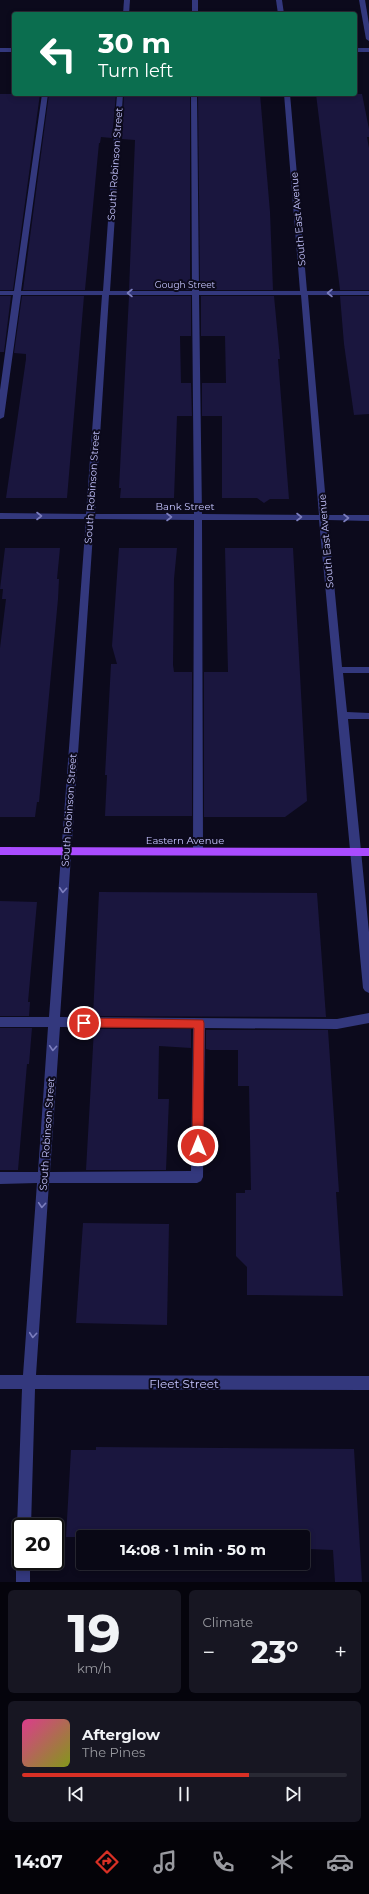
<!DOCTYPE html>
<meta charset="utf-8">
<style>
:root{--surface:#090815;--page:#171622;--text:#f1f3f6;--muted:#999aa0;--line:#292934;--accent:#d93025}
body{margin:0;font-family:Montserrat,sans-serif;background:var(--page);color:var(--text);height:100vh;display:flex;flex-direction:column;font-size:15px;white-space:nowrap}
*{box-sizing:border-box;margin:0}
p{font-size:13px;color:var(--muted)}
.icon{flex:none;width:22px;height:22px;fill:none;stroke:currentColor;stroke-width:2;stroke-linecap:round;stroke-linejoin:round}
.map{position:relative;height:1582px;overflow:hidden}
.drawer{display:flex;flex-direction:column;gap:8px;padding:8px;background:#05040c;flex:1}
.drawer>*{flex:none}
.hud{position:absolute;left:12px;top:12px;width:345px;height:84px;border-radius:4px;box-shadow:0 2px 6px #0003,0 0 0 1px var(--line);background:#0b6e4f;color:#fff;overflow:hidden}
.speed{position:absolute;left:12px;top:1518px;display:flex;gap:8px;font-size:20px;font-weight:700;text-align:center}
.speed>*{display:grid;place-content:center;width:52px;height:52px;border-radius:50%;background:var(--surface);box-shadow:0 2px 6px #0003,0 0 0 1px var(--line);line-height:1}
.speed .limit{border:2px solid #111;border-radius:6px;background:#fff;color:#111}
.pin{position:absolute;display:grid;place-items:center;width:34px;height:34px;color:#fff;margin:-17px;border:2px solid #fff;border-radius:50%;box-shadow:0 1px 4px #0007}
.me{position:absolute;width:44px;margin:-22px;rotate:0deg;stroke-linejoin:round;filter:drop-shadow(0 0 3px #0008)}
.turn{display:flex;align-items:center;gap:14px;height:84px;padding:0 20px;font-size:18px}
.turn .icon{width:52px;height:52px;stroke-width:2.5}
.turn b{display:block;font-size:28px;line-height:34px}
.big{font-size:30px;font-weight:700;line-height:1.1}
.drawer .tile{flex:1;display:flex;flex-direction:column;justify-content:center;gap:6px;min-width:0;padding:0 14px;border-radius:6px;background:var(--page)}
.drawer .dial{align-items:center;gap:0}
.dial b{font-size:52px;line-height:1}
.song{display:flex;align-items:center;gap:12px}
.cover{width:48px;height:48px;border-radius:6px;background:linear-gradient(135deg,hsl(330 70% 55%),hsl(70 70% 35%))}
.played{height:4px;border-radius:2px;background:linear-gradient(90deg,var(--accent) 70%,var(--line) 70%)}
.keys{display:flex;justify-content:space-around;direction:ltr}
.heat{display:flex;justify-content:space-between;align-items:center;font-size:22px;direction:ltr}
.drawer .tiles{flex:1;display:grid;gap:8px;grid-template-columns:1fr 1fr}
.tile:last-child{grid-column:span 2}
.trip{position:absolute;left:76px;top:1530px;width:234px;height:40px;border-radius:4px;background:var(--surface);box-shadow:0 2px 6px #0003,0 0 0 1px var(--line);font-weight:700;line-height:40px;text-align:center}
.menu{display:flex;height:64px;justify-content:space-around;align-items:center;background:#040308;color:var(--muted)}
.menu .icon{width:28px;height:28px}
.menu .active{color:var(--accent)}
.menu b{font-size:18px;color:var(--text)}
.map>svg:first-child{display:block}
</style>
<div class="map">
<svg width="369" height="1582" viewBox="0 0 369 1582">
<rect width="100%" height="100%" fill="#0c0a1c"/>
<g fill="#1a163e">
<path d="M 0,94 L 40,94 L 13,290 L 0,290 Z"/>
<path d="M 49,94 L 116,94 L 112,138 L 101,137 L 100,143 L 99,143 L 85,290 L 23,290 Z"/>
<path d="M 124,94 L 190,94 L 190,290 L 129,290 L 135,140 L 122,139 Z"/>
<path d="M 198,94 L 260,94 L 270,212 L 273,290 L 200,290 Z"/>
<path d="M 316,94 L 362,94 L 369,129 L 369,137 L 367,137 L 369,148 L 369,290 L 340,290 Z"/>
<path d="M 0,296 L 11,296 L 4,352 L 0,352 Z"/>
<path d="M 22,296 L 84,296 L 67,498 L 6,498 L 26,359 L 26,354 L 14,353 Z"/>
<path d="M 129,296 L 191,296 L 191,336 L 180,336 L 181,383 L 191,383 L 192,416 L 177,416 L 174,498 L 120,498 L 121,488 L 119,488 Z"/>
<path d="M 201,296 L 274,296 L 280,359 L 278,359 L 289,499 L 270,499 L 264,503 L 257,498 L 222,498 L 222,416 L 202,416 L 202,383 L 226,383 L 225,336 L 201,336 Z"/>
<path d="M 340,296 L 369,296 L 369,414 L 354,415 L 344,344 Z"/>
<path d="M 5,548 L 60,548 L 57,579 L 59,579 L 58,599 L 44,749 L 39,802 L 37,802 L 35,817 L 0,817 L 0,648 L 6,599 L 2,599 L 3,589 L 0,589 Z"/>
<path d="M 119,548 L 177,548 L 174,579 L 173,665 L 174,672 L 192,672 L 192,816 L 105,816 L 107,775 L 105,775 L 111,664 L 117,664 L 112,646 Z"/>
<path d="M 225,548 L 293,548 L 307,801 L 285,817 L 204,817 L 204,672 L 228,672 Z"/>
<path d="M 99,892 L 317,893 L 326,1017 L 93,1016 Z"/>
<path d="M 0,901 L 37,902 L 28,1002 L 30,1002 L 29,1016 L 0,1016 Z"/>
<path d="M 0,1028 L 32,1028 L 29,1064 L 27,1064 L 18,1170 L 0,1170 Z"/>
<path d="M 94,1029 L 191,1029 L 191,1048 L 159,1046 L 158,1099 L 169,1099 L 166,1170 L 86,1170 Z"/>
<path d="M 206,1030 L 328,1030 L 339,1192 L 336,1192 L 343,1296 L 247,1295 L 247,1267 L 236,1256 L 236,1193 L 245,1193 L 245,1190 L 251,1190 L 249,1086 L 238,1086 L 238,1050 L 210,1050 L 206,1049 Z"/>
<path d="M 83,1223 L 169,1224 L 167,1325 L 76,1323 Z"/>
<path d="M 96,1447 L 354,1449 L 362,1582 L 335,1582 L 333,1550 L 309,1549 L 308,1539 L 303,1539 L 303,1537 L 66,1537 L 71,1450 L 96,1450 Z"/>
</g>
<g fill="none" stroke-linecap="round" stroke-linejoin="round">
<g fill="#33387d" fill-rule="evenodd">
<path d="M 124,0 L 130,0 L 129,14 L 123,14 Z"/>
<rect x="192" y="0" width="6" height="14"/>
<path d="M 276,0 L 282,0 L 284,14 L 278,14 Z"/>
<path d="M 359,0 L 365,0 L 369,24 L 369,41 L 366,39 Z"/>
<rect x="0" y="48" width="14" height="4"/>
<rect x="355" y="48" width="14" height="4"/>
<path d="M 42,94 L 48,94 L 21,291 L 103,291 L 117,94 L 123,94 L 110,291 L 192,291 L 191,94 L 197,94 L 199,291 L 300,291 L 284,94 L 290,94 L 307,291 L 369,291 L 369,295 L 308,295 L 327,515 L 369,515 L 369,521 L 328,520 L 342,667 L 369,667 L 369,673 L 343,673 L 347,712 L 369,713 L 369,719 L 348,719 L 369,932 L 369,993 L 365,991 L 363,988 L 319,520 L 202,520 L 203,851 L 202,854 L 194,854 L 193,851 L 194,520 L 94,519 L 60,1017 L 337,1019 L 369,1013 L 369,1023 L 337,1029 L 205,1028 L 203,1177 L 201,1181 L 197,1183 L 49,1183 L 36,1375 L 369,1376 L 369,1390 L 35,1389 L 31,1527 L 21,1527 L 21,1533 L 17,1527 L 22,1389 L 0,1389 L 0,1375 L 23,1375 L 37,1183 L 0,1184 L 0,1172 L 38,1172 L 48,1027 L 0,1027 L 0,1017 L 49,1017 L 86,519 L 0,519 L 0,513 L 86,514 L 102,295 L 21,295 L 4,417 L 0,419 L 0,390 L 13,295 L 0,295 L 0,291 L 14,291 ZM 109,295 L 192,295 L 194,514 L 95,514 ZM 199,295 L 301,295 L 319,515 L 202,514 ZM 60,1027 L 193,1028 L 191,1171 L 50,1172 Z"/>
<path d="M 21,1555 L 21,1561 L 30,1561 L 30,1582 L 16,1582 L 16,1561 L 18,1556 Z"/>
</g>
<path fill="#aa4cff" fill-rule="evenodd" d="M 0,847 L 369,848 L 369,856 L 0,855 Z"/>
</g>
<defs><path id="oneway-chevron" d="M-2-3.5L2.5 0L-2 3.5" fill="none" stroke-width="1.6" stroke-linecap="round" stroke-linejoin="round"/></defs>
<g stroke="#7c7ebe">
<use href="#oneway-chevron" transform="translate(130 293) rotate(-180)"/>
<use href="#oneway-chevron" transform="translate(330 293) rotate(-180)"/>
<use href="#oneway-chevron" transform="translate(39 516)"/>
<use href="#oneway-chevron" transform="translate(169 517)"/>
<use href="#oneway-chevron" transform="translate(299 517)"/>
<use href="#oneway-chevron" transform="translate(346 518)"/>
<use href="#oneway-chevron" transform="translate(63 890) rotate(94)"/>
<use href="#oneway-chevron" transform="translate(53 1048) rotate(94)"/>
<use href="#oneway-chevron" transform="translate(42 1205) rotate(94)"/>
<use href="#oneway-chevron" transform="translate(33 1335) rotate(95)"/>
</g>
<path fill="#d93025" stroke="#8d1f18" d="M 84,1018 L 203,1020 L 204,1023 L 203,1146 L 202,1150 L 198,1151 L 194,1150 L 192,1146 L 194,1028 L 84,1027 L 79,1023 Z"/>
<g text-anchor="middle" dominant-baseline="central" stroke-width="4" stroke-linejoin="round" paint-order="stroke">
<g font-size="9" fill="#c6c5ff" stroke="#0c0a1c">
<text x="185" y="284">Gough Street</text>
</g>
<g font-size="10" fill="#c6c5ff" stroke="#0c0a1c">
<text transform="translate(115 164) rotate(-86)">South Robinson Street</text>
<text transform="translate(298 219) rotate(-95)">South East Avenue</text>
<text transform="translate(92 487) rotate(-86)">South Robinson Street</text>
<text x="185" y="506">Bank Street</text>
<text transform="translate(326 541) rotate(-95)">South East Avenue</text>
<text transform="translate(69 810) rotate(-86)">South Robinson Street</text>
<text x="185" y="840">Eastern Avenue</text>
<text transform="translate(47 1134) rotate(-86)">South Robinson Street</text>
</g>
<g font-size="12" fill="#c6c5ff" stroke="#0c0a1c">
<text x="184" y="1383">Fleet Street</text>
</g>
</g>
</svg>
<div class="speed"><div class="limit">20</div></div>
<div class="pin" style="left:84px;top:1023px;background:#d93025"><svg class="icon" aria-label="arrive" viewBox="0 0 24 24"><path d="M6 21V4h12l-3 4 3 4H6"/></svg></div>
<svg class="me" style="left:198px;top:1146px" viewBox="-20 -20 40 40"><circle r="17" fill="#d93025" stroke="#fff" stroke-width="3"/><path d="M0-11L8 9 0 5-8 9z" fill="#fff"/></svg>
<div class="trip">14:08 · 1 min · 50 m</div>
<div class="hud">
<div class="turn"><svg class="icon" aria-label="left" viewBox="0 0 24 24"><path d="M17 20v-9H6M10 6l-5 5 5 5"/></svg><div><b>30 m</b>Turn left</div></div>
</div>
</div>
<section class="drawer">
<div class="tiles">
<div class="tile dial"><b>19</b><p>km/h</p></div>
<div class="tile"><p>Climate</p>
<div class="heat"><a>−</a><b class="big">23°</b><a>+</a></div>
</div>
<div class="tile">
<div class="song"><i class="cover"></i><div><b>Afterglow</b><p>The Pines</p></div></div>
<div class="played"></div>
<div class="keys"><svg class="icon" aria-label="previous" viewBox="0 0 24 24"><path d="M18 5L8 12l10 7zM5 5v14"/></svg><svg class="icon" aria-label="pause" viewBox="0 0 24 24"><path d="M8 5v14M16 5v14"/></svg><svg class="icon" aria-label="next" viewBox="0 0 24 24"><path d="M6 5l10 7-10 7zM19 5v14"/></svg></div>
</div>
</div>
</section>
<nav class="menu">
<b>14:07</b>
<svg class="icon active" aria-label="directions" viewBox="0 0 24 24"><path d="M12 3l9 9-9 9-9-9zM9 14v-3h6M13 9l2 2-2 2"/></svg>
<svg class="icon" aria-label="music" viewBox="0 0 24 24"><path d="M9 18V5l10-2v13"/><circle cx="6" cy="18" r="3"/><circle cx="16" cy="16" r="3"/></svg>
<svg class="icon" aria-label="phone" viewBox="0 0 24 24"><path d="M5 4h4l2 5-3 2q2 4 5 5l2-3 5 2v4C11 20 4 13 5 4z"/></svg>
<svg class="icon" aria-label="climate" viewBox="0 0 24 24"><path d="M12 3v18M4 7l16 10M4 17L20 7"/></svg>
<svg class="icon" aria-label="car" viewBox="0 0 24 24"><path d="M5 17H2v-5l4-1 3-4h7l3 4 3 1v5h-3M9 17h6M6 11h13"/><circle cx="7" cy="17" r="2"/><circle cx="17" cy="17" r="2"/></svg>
</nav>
